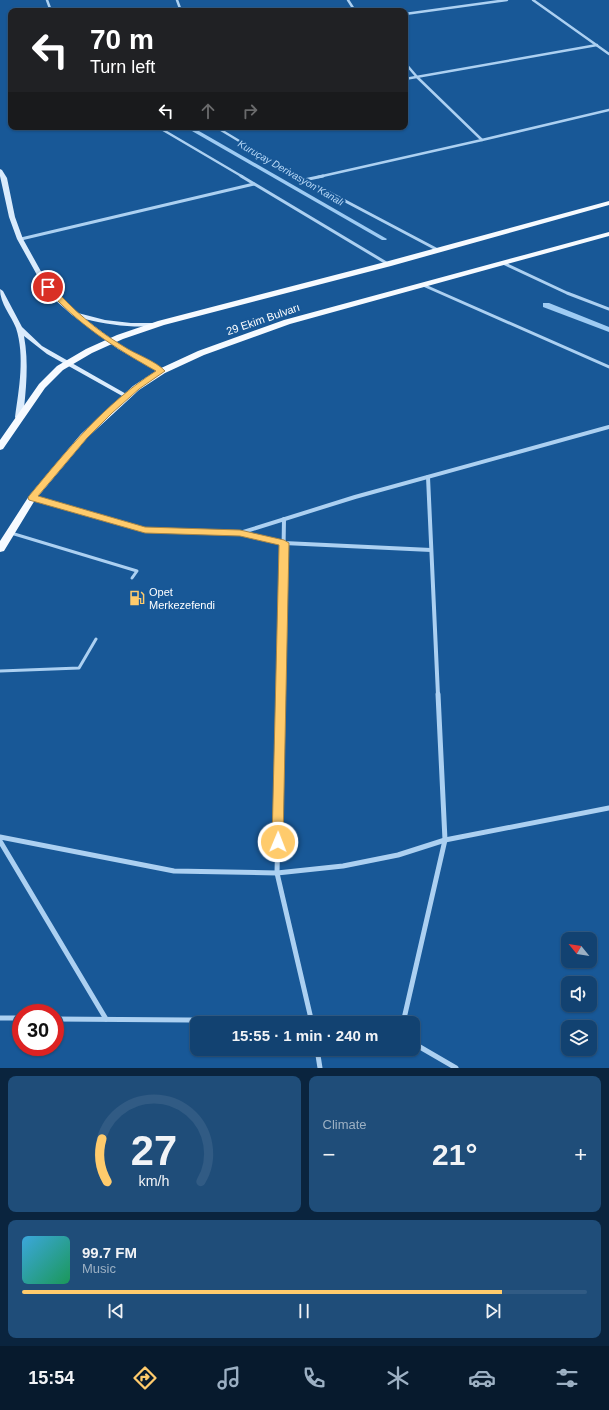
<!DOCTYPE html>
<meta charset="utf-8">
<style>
:root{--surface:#124271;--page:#1f4d79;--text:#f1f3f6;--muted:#9cb0c3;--line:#315b84;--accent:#ffcb6c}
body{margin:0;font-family:Helvetica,sans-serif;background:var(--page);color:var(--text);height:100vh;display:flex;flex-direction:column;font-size:15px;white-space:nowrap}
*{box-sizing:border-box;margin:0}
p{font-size:13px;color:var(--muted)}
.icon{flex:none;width:22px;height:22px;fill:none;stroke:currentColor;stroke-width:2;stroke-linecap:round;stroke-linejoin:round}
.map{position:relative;height:1068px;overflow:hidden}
.side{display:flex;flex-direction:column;gap:8px;padding:8px;background:#0a243e;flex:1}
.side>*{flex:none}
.hud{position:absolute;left:8px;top:8px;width:400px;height:122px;border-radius:8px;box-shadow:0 1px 3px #0004,0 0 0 1px var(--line);background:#202124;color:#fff;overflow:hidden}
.needle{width:26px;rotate:300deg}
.tools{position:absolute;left:561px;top:932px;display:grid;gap:8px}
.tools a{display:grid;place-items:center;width:36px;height:36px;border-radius:8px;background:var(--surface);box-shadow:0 1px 3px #0004,0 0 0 1px var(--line);font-size:20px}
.speed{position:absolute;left:12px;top:1004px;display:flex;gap:8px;font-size:20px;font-weight:700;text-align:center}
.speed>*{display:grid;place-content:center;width:52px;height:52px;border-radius:50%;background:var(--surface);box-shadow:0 1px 3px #0004,0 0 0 1px var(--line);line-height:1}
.speed .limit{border:6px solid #d22;background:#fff;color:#111}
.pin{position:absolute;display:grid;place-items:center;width:34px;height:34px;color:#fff;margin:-17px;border:2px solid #fff;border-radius:50%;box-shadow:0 1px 4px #0007}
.me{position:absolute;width:44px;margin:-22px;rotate:1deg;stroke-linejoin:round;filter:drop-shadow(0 0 3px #0008)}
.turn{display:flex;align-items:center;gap:14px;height:84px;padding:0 16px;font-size:18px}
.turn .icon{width:52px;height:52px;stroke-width:2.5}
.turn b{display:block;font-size:28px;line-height:34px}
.lanes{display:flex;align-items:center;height:38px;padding:0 16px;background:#0003;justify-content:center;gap:20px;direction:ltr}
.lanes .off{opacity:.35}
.big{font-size:30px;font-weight:800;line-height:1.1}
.side .widget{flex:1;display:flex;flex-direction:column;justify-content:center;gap:6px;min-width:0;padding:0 14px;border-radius:8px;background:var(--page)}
.side .dial{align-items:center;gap:0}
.dial svg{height:104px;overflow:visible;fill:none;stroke:var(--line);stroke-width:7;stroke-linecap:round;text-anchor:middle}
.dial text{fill:var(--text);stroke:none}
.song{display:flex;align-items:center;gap:12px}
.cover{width:48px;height:48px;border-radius:6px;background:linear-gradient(135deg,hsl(200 70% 55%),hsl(150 70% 35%))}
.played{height:4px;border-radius:2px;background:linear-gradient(90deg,var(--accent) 85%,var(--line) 85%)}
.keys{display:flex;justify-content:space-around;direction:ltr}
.heat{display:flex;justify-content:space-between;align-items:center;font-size:22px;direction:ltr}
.side .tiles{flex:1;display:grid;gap:8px;grid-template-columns:1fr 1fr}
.widget:last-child{grid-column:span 2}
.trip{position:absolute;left:190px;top:1016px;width:230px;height:40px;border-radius:8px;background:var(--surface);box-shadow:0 1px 3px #0004,0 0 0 1px var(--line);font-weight:800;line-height:40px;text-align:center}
.menu{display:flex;height:64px;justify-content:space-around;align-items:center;background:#071a2d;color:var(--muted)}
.menu .icon{width:28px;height:28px}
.menu .current{color:var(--accent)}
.menu b{font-size:18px;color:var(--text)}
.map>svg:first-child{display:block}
</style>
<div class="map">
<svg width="609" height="1068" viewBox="0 0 609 1068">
<rect width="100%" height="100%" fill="#185897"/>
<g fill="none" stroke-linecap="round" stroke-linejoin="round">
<g fill="#9ecbf3" fill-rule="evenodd">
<path d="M 185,127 L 192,127 L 387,239 L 386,240 L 382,240 Z"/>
<path d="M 543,303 L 549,303 L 609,327 L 609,332 L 543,307 Z"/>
</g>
<g stroke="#acd0f1" stroke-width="3">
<path d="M 11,533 L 137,571 L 132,578"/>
<path d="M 0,671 L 79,668 L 96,639"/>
</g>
<g stroke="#acd0f1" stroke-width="2.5">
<path d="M 47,0 L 51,11"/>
<path d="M 177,0 L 181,11"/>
<path d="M 348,0 L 355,11"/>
<path d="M 533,0 L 609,54"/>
<path d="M 405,14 L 507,0"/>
<path d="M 405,79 L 597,45"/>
<path d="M 158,127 L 243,177"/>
<path d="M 216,127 L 299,177"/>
<path d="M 482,140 L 609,110"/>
<path d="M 318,177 L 482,140 L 417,77 L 405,63"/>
</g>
<g stroke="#acd0f1" stroke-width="3">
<path d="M 241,176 L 388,264"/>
<path d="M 298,176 L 436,249"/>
<path d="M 304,180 L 323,176"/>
<path d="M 21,239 L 254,184"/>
<path d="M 503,263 L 567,293 L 609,309"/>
<path d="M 423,285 L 609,367"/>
</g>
<g stroke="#acd0f1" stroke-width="4">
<path d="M 428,477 L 438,695"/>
<path d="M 32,498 L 145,530 L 240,533 L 355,497 L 609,427"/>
<path d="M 241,533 L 284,543 L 431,550"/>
<path d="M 281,695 L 284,519"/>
</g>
<g stroke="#acd0f1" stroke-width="5">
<path d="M 281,694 L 277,873 L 312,1023"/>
<path d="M 0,837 L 174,871 L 277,873 L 343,866 L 398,855 L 445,840 L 609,808"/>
<path d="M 0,841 L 106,1019"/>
<path d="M 0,1018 L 21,1018"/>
<path d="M 55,1019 L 312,1021 L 322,1023"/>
<path d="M 403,1023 L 445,840 L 438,694"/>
<path d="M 413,1043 L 456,1068"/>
<path d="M 317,1049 L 320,1068"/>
</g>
<g fill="#daebfc" fill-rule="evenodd">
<path d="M 0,169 L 2,170 L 7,178 L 15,217 L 23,239 L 43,275 L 59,297 L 68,306 L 78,313 L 105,320 L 131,323 L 159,323 L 159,325 L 157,326 C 132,328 109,325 85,319 L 122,347 L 164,370 L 165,371 L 164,372 L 160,372 L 118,349 L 72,315 L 55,300 L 37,275 L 17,239 L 9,217 L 0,176 Z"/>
<path d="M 0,289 L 3,291 L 22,327 L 42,346 L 128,395 L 130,396 L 128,397 L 124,397 L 47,354 L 24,336 C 29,363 26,390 23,417 L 22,419 L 16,419 L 15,417 C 19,389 25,356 16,328 C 11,315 0,304 0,289 Z"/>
</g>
<g fill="#f6faff" fill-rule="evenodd">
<path d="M 609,201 L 609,205 L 391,266 L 164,325 L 123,339 L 92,353 L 63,370 L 45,388 L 3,449 L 0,450 L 0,440 L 39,384 L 57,366 L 86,349 L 117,335 L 158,321 L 385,262 Z"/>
<path d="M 609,232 L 609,236 L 290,324 L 204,355 L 165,373 L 139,390 L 87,438 L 35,500 L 4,551 L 0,552 L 0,541 L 29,496 L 81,434 L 133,386 L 159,369 L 198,351 L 284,320 Z"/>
</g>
</g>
<path fill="#ffcb6c" stroke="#a68446" d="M 46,285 L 51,285 C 72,309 96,330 123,346 C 135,354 156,361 165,371 L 139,389 L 112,413 L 87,438 L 38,496 L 145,527 L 240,530 L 284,540 L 289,543 L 283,842 L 282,845 L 278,847 L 274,845 L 272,842 L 279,545 L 240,536 L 145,533 L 29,500 L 28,498 L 29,496 C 68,449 104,404 156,371 C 115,348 77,324 46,288 Z"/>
<defs>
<symbol id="fuel-bare" viewBox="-9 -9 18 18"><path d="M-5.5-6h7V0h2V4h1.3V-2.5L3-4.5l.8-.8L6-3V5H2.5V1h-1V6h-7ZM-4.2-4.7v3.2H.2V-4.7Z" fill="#ffcb6c" stroke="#185897" stroke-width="2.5" paint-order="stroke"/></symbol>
</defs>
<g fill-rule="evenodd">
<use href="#fuel-bare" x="126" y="587" width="22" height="22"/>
</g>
<g text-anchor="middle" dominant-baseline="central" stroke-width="4" stroke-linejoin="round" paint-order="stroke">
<g font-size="10" font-style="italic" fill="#b8d9f8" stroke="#185897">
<text transform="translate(291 173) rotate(30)">Kuruçay Derivasyon Kanalı</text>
</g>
<g font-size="11" fill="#fff" stroke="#185897">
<text transform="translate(263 319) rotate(-19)">29 Ekim Bulvarı</text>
</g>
<g font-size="11" fill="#fff" stroke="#185897" text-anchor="start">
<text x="149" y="592">Opet<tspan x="149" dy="13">Merkezefendi</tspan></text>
</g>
</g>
</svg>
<div class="tools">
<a><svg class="needle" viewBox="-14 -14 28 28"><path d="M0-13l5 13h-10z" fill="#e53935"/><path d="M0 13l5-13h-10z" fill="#9cb0c3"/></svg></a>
<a><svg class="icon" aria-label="sound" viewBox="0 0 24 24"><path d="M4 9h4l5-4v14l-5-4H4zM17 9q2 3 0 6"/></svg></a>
<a><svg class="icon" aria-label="layers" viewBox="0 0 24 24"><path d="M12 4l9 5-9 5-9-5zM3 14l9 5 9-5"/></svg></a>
</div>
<div class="speed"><div class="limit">30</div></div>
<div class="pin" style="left:48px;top:287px;background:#d93025"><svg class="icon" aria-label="arrive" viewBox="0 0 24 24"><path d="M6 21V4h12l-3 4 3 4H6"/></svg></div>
<svg class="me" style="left:278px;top:842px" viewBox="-20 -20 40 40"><circle r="17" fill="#ffcb6c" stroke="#fff" stroke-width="3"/><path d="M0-11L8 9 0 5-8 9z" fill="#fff"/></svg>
<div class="trip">15:55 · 1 min · 240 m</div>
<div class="hud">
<div class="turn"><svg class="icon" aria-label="left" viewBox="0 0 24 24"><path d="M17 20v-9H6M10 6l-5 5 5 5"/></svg><div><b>70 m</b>Turn left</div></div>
<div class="lanes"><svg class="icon" aria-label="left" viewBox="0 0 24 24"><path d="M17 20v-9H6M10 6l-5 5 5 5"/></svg><svg class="icon off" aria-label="ahead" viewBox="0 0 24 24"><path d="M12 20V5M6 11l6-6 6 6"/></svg><svg class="icon off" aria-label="right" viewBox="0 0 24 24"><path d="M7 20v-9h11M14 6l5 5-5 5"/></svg></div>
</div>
</div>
<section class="side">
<div class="tiles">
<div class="widget dial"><svg viewBox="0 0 100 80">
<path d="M14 69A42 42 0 1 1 86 69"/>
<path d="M14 69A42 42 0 0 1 10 36" stroke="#ffcb6c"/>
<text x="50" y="56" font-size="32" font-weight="700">27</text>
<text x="50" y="72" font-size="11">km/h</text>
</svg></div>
<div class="widget"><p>Climate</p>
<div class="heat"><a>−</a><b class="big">21°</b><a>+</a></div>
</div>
<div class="widget">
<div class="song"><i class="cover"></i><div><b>99.7 FM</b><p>Music</p></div></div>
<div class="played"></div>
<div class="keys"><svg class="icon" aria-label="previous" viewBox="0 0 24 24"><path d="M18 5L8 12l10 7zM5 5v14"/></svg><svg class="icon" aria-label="pause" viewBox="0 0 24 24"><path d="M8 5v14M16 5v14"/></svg><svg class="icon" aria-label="next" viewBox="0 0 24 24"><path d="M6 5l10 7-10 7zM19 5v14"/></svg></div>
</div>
</div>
</section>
<nav class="menu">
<b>15:54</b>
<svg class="icon current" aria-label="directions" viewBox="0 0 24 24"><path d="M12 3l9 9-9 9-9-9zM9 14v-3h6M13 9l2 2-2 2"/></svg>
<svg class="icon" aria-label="music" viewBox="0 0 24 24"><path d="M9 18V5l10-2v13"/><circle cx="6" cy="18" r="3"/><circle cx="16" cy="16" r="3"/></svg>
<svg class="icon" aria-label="phone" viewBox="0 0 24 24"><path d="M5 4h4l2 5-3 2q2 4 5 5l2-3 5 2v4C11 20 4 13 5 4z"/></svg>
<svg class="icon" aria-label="climate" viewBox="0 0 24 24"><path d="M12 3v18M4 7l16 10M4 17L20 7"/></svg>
<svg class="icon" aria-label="car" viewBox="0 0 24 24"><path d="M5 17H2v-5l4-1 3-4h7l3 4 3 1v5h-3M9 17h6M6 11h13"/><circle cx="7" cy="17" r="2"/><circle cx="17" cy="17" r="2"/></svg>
<svg class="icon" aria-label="filters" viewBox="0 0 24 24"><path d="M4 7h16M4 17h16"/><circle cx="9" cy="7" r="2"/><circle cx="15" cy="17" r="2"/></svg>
</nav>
